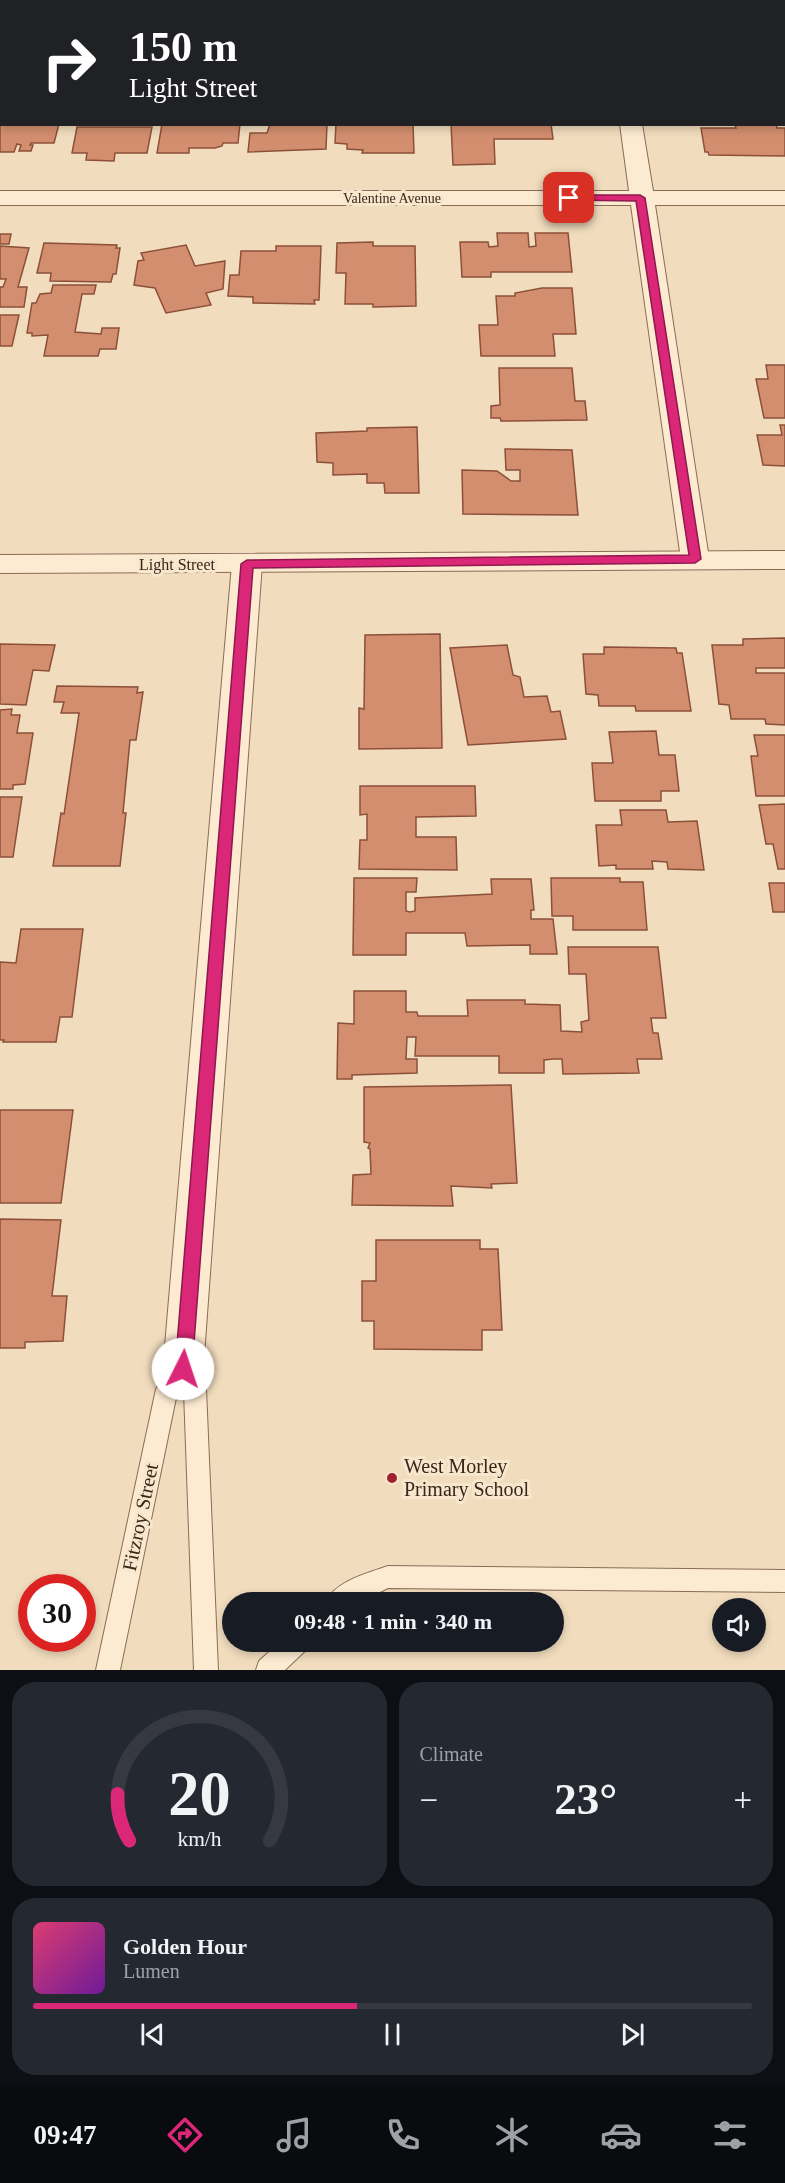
<!DOCTYPE html>
<meta charset="utf-8">
<style>
:root{--surface:#171b24;--page:#242831;--text:#f1f3f6;--muted:#9ea1a6;--line:#363941;--accent:#db2777}
body{margin:0;font-family:"Times New Roman",serif;background:var(--page);color:var(--text);height:100vh;display:flex;flex-direction:column;font-size:22px;white-space:nowrap}
*{box-sizing:border-box;margin:0}
p{font-size:20px;color:var(--muted)}
.icon{flex:none;width:33px;height:33px;fill:none;stroke:currentColor;stroke-width:2;stroke-linecap:round;stroke-linejoin:round}
.map{position:relative;height:1670px;overflow:hidden}
.sheet{display:flex;flex-direction:column;gap:12px;padding:12px;background:#0d0f14;flex:1}
.sheet>*{flex:none}
.banner{position:absolute;left:0px;top:0px;width:786px;height:126px;box-shadow:0 3px 9px #0003;background:#202124;color:#fff;overflow:hidden}
.fabs{position:absolute;left:712px;top:1598px;display:grid;gap:12px}
.fabs a{display:grid;place-items:center;width:54px;height:54px;border-radius:50%;background:var(--surface);box-shadow:0 3px 9px #0003;font-size:30px}
.speed{position:absolute;left:18px;top:1574px;display:flex;gap:12px;font-size:30px;font-weight:700;text-align:center}
.speed>*{display:grid;place-content:center;width:78px;height:78px;border-radius:50%;background:var(--surface);box-shadow:0 3px 9px #0003;line-height:1}
.speed .limit{border:9px solid #d22;background:#fff;color:#111}
.pin{position:absolute;display:grid;place-items:center;width:51px;height:51px;color:#fff;margin:-26px;border-radius:12px;box-shadow:0 3px 9px #0006}
.me{position:absolute;width:66px;margin:-33px;rotate:4deg;stroke-linejoin:round;filter:drop-shadow(0 0 4px #0008)}
.turn{display:flex;align-items:center;gap:21px;height:126px;padding:0 30px;font-size:27px}
.turn .icon{width:78px;height:78px;stroke-width:2.5}
.turn b{display:block;font-size:42px;line-height:51px}
.big{font-size:45px;font-weight:800;line-height:1.1}
.sheet .widget{flex:1;display:flex;flex-direction:column;justify-content:center;gap:9px;min-width:0;padding:0 21px;border-radius:24px;background:var(--page)}
.sheet .dial{align-items:center;gap:0}
.dial svg{height:156px;overflow:visible;fill:none;stroke:var(--line);stroke-width:7;stroke-linecap:round;text-anchor:middle}
.dial text{fill:var(--text);stroke:none}
.song{display:flex;align-items:center;gap:18px}
.cover{width:72px;height:72px;border-radius:9px;background:linear-gradient(135deg,hsl(340 70% 55%),hsl(280 70% 35%))}
.played{height:6px;border-radius:3px;background:linear-gradient(90deg,var(--accent) 45%,var(--line) 45%)}
.keys{display:flex;justify-content:space-around;direction:ltr}
.heat{display:flex;justify-content:space-between;align-items:center;font-size:33px;direction:ltr}
.sheet .tiles{flex:1;display:grid;gap:12px;grid-template-columns:1fr 1fr}
.widget:last-child{grid-column:span 2}
.trip{position:absolute;left:222px;top:1592px;width:342px;height:60px;border-radius:30px;background:var(--surface);box-shadow:0 3px 9px #0003;font-weight:800;line-height:60px;text-align:center}
.menu{display:flex;height:96px;justify-content:space-around;align-items:center;background:#090b0e;color:var(--muted)}
.menu .icon{width:42px;height:42px}
.menu .on{color:var(--accent)}
.menu b{font-size:27px;color:var(--text)}
.map>svg:first-child{display:block}
</style>
<div class="map">
<svg width="785" height="1670" viewBox="0 0 785 1670">
<rect width="100%" height="100%" fill="#f1dcbd"/>
<g fill="#d38e6f" stroke="#8c5038" stroke-width="1.5">
<path d="M 0,0 L 67,0 L 2,2 L 2,32 Z"/>
<path d="M 672,0 L 785,0 L 785,48 L 784,2 Z"/>
<path d="M 2,124 L 59,124 L 54,143 L 31,143 L 30,145 L 33,145 L 31,151 L 19,151 L 21,145 L 17,144 L 14,152 L 0,152 L 0,125 Z"/>
<path d="M 162,124 L 240,124 L 238,143 L 223,143 L 222,146 L 215,148 L 189,148 L 189,153 L 157,153 Z"/>
<path d="M 270,124 L 327,124 L 326,149 L 248,152 L 250,133 L 267,133 Z"/>
<path d="M 336,124 L 413,124 L 414,153 L 362,153 L 363,150 L 347,149 L 347,144 L 335,143 Z"/>
<path d="M 451,124 L 551,124 L 553,139 L 494,139 L 495,164 L 453,165 Z"/>
<path d="M 735,124 L 776,124 L 777,128 L 785,128 L 785,156 L 709,155 L 708,152 L 705,152 L 701,128 L 736,128 Z"/>
<path d="M 77,127 L 152,127 L 147,153 L 115,153 L 114,161 L 86,160 L 87,153 L 72,153 Z"/>
<path d="M 497,233 L 528,233 L 529,247 L 536,246 L 535,233 L 568,233 L 572,272 L 491,272 L 491,277 L 462,277 L 460,242 L 488,242 L 489,247 L 498,246 Z"/>
<path d="M 0,234 L 11,234 L 9,244 L 0,244 Z"/>
<path d="M 373,242 L 373,246 L 415,246 L 416,306 L 373,307 L 373,304 L 345,304 L 346,273 L 336,273 L 337,243 Z"/>
<path d="M 44,243 L 117,245 L 116,248 L 120,248 L 116,274 L 113,274 L 111,282 L 50,281 L 51,273 L 37,273 Z"/>
<path d="M 186,245 L 195,266 L 225,261 L 223,289 L 206,293 L 211,305 L 166,313 L 155,288 L 134,285 L 138,261 L 144,260 L 141,253 Z"/>
<path d="M 0,246 L 29,248 L 18,287 L 27,287 L 24,307 L 0,307 L 0,287 L 3,287 L 6,279 L 0,279 Z"/>
<path d="M 276,246 L 321,246 L 319,300 L 314,300 L 315,304 L 253,303 L 253,297 L 228,296 L 230,275 L 239,275 L 241,251 L 276,251 Z"/>
<path d="M 53,285 L 96,285 L 94,294 L 82,294 L 75,332 L 101,334 L 102,328 L 119,328 L 116,349 L 100,349 L 98,356 L 44,356 L 48,335 L 32,336 L 32,333 L 27,333 L 32,303 L 36,303 L 40,294 L 51,293 Z"/>
<path d="M 542,288 L 572,288 L 576,334 L 553,334 L 555,356 L 481,356 L 479,325 L 498,325 L 496,296 L 515,296 L 515,293 Z"/>
<path d="M 0,315 L 19,315 L 12,346 L 0,346 Z"/>
<path d="M 766,365 L 785,365 L 785,418 L 764,418 L 756,379 L 768,379 Z"/>
<path d="M 499,368 L 572,368 L 575,401 L 585,401 L 587,420 L 501,421 L 500,418 L 491,418 L 491,406 L 500,405 Z"/>
<path d="M 780,425 L 785,425 L 785,466 L 763,465 L 757,435 L 782,435 Z"/>
<path d="M 417,427 L 419,493 L 385,493 L 384,483 L 367,483 L 367,474 L 333,475 L 333,463 L 317,462 L 316,433 L 367,431 L 367,428 Z"/>
<path d="M 505,449 L 572,450 L 578,515 L 463,514 L 462,470 L 497,471 L 511,481 L 520,481 L 520,470 L 506,470 Z"/>
<path d="M 440,634 L 442,748 L 359,749 L 359,708 L 364,709 L 365,635 Z"/>
<path d="M 785,638 L 785,668 L 756,668 L 756,673 L 785,673 L 785,725 L 766,724 L 765,719 L 731,719 L 729,705 L 719,704 L 712,645 L 743,645 L 743,639 Z"/>
<path d="M 0,644 L 55,645 L 49,671 L 33,670 L 26,705 L 0,704 Z"/>
<path d="M 507,645 L 513,675 L 520,677 L 524,697 L 547,696 L 551,712 L 560,711 L 566,739 L 468,745 L 450,648 Z"/>
<path d="M 604,647 L 676,648 L 677,653 L 682,653 L 691,711 L 636,711 L 635,706 L 599,706 L 598,695 L 586,694 L 583,654 L 604,654 Z"/>
<path d="M 57,686 L 138,687 L 137,693 L 143,692 L 136,740 L 130,740 L 123,813 L 126,813 L 120,866 L 53,866 L 61,813 L 64,814 L 79,713 L 61,713 L 64,702 L 54,702 Z"/>
<path d="M 12,709 L 11,715 L 20,715 L 17,733 L 33,733 L 25,784 L 13,785 L 13,789 L 0,789 L 0,710 Z"/>
<path d="M 656,731 L 659,755 L 675,755 L 679,791 L 661,791 L 661,801 L 595,801 L 592,763 L 613,763 L 609,732 Z"/>
<path d="M 754,735 L 785,735 L 785,796 L 756,796 L 751,756 L 758,756 Z"/>
<path d="M 360,786 L 475,786 L 476,816 L 416,817 L 416,837 L 456,837 L 457,870 L 359,869 L 360,840 L 367,840 L 367,814 L 360,815 Z"/>
<path d="M 0,797 L 22,797 L 13,857 L 0,857 Z"/>
<path d="M 785,804 L 785,869 L 778,869 L 773,844 L 766,844 L 759,805 Z"/>
<path d="M 620,810 L 666,810 L 668,822 L 697,821 L 704,870 L 668,869 L 667,862 L 652,861 L 653,869 L 616,869 L 616,865 L 599,866 L 596,825 L 622,825 Z"/>
<path d="M 354,878 L 417,878 L 416,892 L 406,892 L 406,911 L 410,912 L 415,911 L 415,898 L 492,894 L 491,879 L 531,879 L 534,910 L 531,910 L 531,919 L 553,919 L 557,954 L 530,954 L 530,945 L 467,946 L 465,933 L 406,933 L 406,955 L 353,955 Z"/>
<path d="M 551,878 L 620,878 L 620,882 L 643,882 L 647,930 L 573,930 L 573,916 L 552,916 Z"/>
<path d="M 769,883 L 785,883 L 785,912 L 773,912 Z"/>
<path d="M 21,929 L 83,929 L 72,1017 L 60,1017 L 56,1042 L 3,1042 L 4,1040 L 0,1040 L 0,962 L 16,963 Z"/>
<path d="M 568,947 L 658,947 L 666,1018 L 651,1018 L 653,1033 L 658,1033 L 662,1059 L 637,1059 L 639,1073 L 563,1074 L 562,1059 L 553,1059 L 544,1060 L 544,1073 L 499,1073 L 499,1056 L 415,1056 L 416,1037 L 407,1037 L 406,1059 L 417,1059 L 417,1073 L 352,1075 L 352,1079 L 337,1079 L 338,1023 L 354,1024 L 354,991 L 406,991 L 406,1012 L 417,1012 L 418,1016 L 468,1016 L 467,1000 L 525,1000 L 525,1004 L 560,1005 L 561,1031 L 582,1032 L 581,1022 L 589,1020 L 586,974 L 569,974 Z"/>
<path d="M 511,1085 L 517,1183 L 491,1184 L 492,1188 L 451,1186 L 453,1206 L 352,1205 L 353,1175 L 371,1174 L 370,1149 L 368,1148 L 370,1143 L 364,1142 L 364,1087 Z"/>
<path d="M 0,1110 L 73,1110 L 61,1203 L 0,1203 Z"/>
<path d="M 0,1219 L 61,1220 L 52,1296 L 67,1296 L 63,1341 L 25,1342 L 25,1348 L 0,1348 Z"/>
<path d="M 376,1240 L 480,1240 L 480,1249 L 498,1249 L 502,1330 L 482,1330 L 482,1350 L 374,1349 L 374,1321 L 362,1321 L 362,1281 L 376,1281 Z"/>
</g>
<g fill="none" stroke-linecap="round" stroke-linejoin="round">
<defs>
<g id="service">
<path d="M 183,1359 L 191,1362 L 206,1389 L 218,1670 L 194,1670 L 184,1391 L 182,1387 L 177,1393 L 120,1670 L 96,1670 L 156,1389 L 175,1362 Z"/>
<path d="M 388,1566 L 785,1570 L 785,1592 L 388,1588 L 360,1602 L 326,1602 C 335,1581 368,1573 388,1566 Z"/>
<path d="M 281,1641 L 310,1641 L 307,1649 L 285,1670 L 256,1670 L 259,1661 Z"/>
</g>
<g id="minor">
<rect x="605" y="0" width="20" height="2"/>
<path d="M 620,124 L 642,124 L 653,191 L 785,191 L 785,205 L 655,205 L 709,559 L 705,565 L 695,568 L 685,565 L 681,559 L 631,205 L 0,205 L 0,191 L 629,191 Z"/>
<path d="M 247,555 L 257,557 L 262,564 L 203,1369 L 197,1382 L 183,1387 L 169,1382 L 163,1369 L 232,564 L 237,557 Z"/>
</g>
<path id="tertiary" d="M 785,551 L 785,569 L 0,573 L 0,555 Z"/>
</defs>
<use href="#service" stroke="#8b6c55" stroke-width="2"/>
<use href="#minor" stroke="#8b6c55" stroke-width="2"/>
<use href="#tertiary" stroke="#8b6c55" stroke-width="2"/>
<use href="#service" fill="#fcead1" fill-rule="evenodd"/>
<use href="#minor" fill="#fcead1" fill-rule="evenodd"/>
<use href="#tertiary" fill="#fcead1" fill-rule="evenodd"/>
</g>
<path fill="#db2777" stroke="#8e194d" stroke-width="1.5" d="M 569,195 L 640,195 L 645,198 L 701,559 L 695,563 L 253,568 L 192,1369 L 189,1374 L 183,1376 L 177,1374 L 175,1369 L 241,564 L 247,560 L 689,555 L 636,201 L 565,200 L 564,198 Z"/>
<circle fill="#9f202e" stroke="#f8e7cd" stroke-width="2" cx="392" cy="1478" r="6"/>
<g text-anchor="middle" dominant-baseline="central" stroke-width="6" stroke-linejoin="round" paint-order="stroke">
<g font-size="14" fill="#39261b" stroke="#f8e7cd">
<text x="392" y="198">Valentine Avenue</text>
</g>
<g font-size="16" fill="#39261b" stroke="#f8e7cd">
<text x="177" y="564">Light Street</text>
</g>
<g font-size="20" fill="#39261b" stroke="#f8e7cd" text-anchor="start">
<text x="404" y="1466">West Morley<tspan x="404" dy="23">Primary School</tspan></text>
</g>
<g font-size="20" fill="#39261b" stroke="#f8e7cd">
<text transform="translate(140 1517) rotate(-78)">Fitzroy Street</text>
</g>
</g>
</svg>
<div class="fabs">
<a><svg class="icon" aria-label="sound" viewBox="0 0 24 24"><path d="M4 9h4l5-4v14l-5-4H4zM17 9q2 3 0 6"/></svg></a>
</div>
<div class="speed"><div class="limit">30</div></div>
<div class="pin" style="left:569px;top:198px;background:#d93025"><svg class="icon" aria-label="arrive" viewBox="0 0 24 24"><path d="M6 21V4h12l-3 4 3 4H6"/></svg></div>
<svg class="me" style="left:183px;top:1369px" viewBox="-20 -20 40 40"><circle r="19" fill="#fff"/><path d="M0-13L10 11 0 6-10 11z" fill="#db2777"/></svg>
<div class="trip">09:48 · 1 min · 340 m</div>
<div class="banner">
<div class="turn"><svg class="icon" aria-label="right" viewBox="0 0 24 24"><path d="M7 20v-9h11M14 6l5 5-5 5"/></svg><div><b>150 m</b>Light Street</div></div>
</div>
</div>
<section class="sheet">
<div class="tiles">
<div class="widget dial"><svg viewBox="0 0 100 80">
<path d="M14 69A42 42 0 1 1 86 69"/>
<path d="M14 69A42 42 0 0 1 8 45" stroke="#db2777"/>
<text x="50" y="56" font-size="32" font-weight="700">20</text>
<text x="50" y="72" font-size="11">km/h</text>
</svg></div>
<div class="widget"><p>Climate</p>
<div class="heat"><a>−</a><b class="big">23°</b><a>+</a></div>
</div>
<div class="widget">
<div class="song"><i class="cover"></i><div><b>Golden Hour</b><p>Lumen</p></div></div>
<div class="played"></div>
<div class="keys"><svg class="icon" aria-label="previous" viewBox="0 0 24 24"><path d="M18 5L8 12l10 7zM5 5v14"/></svg><svg class="icon" aria-label="pause" viewBox="0 0 24 24"><path d="M8 5v14M16 5v14"/></svg><svg class="icon" aria-label="next" viewBox="0 0 24 24"><path d="M6 5l10 7-10 7zM19 5v14"/></svg></div>
</div>
</div>
</section>
<nav class="menu">
<b>09:47</b>
<svg class="icon on" aria-label="directions" viewBox="0 0 24 24"><path d="M12 3l9 9-9 9-9-9zM9 14v-3h6M13 9l2 2-2 2"/></svg>
<svg class="icon" aria-label="music" viewBox="0 0 24 24"><path d="M9 18V5l10-2v13"/><circle cx="6" cy="18" r="3"/><circle cx="16" cy="16" r="3"/></svg>
<svg class="icon" aria-label="phone" viewBox="0 0 24 24"><path d="M5 4h4l2 5-3 2q2 4 5 5l2-3 5 2v4C11 20 4 13 5 4z"/></svg>
<svg class="icon" aria-label="climate" viewBox="0 0 24 24"><path d="M12 3v18M4 7l16 10M4 17L20 7"/></svg>
<svg class="icon" aria-label="car" viewBox="0 0 24 24"><path d="M5 17H2v-5l4-1 3-4h7l3 4 3 1v5h-3M9 17h6M6 11h13"/><circle cx="7" cy="17" r="2"/><circle cx="17" cy="17" r="2"/></svg>
<svg class="icon" aria-label="filters" viewBox="0 0 24 24"><path d="M4 7h16M4 17h16"/><circle cx="9" cy="7" r="2"/><circle cx="15" cy="17" r="2"/></svg>
</nav>
